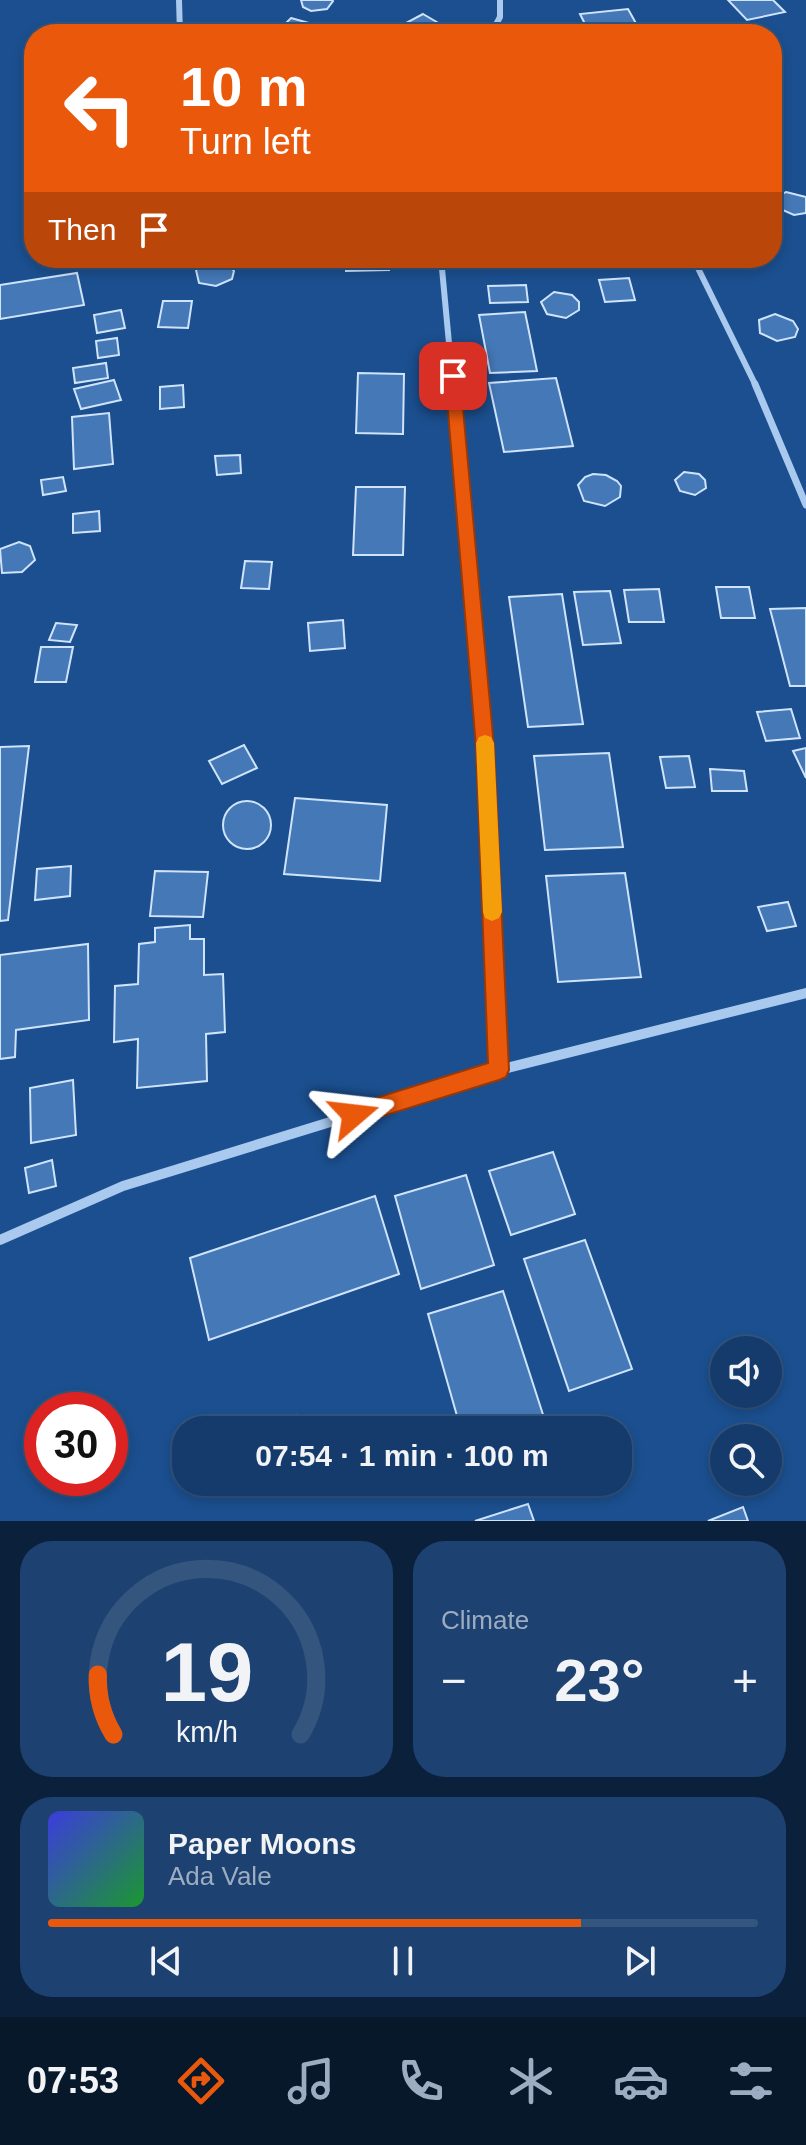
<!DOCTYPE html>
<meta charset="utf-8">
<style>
:root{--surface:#143b6b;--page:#1d4271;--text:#f1f3f6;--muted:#9dadc1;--line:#33557e;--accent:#ea580c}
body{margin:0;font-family:Helvetica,sans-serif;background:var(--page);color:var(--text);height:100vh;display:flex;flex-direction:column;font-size:30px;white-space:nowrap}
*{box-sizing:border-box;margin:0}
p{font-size:26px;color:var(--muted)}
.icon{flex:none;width:44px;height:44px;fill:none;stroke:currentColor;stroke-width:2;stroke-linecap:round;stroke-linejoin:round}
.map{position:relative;height:1521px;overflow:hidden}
.sheet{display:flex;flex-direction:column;gap:20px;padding:20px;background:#0b203b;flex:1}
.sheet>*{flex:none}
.guide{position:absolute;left:24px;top:24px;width:758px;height:244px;border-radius:32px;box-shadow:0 4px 12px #0003,0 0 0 2px var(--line);background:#ea580c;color:#fff;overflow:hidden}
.controls{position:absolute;left:710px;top:1336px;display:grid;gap:16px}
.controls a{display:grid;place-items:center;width:72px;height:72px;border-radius:50%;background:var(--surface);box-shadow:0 4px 12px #0003,0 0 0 2px var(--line);font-size:40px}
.speed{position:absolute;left:24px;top:1392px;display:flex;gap:16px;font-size:40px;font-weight:700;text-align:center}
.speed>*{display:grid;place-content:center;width:104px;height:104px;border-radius:50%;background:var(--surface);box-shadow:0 4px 12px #0003,0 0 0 2px var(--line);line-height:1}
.speed .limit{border:12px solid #d22;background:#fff;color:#111}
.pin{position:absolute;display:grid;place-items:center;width:68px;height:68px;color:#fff;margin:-34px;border-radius:16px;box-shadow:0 4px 12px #0006}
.me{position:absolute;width:88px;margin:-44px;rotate:73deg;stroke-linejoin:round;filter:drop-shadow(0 0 6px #0008)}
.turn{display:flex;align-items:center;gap:28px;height:168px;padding:0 24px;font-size:36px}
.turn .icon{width:104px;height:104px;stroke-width:2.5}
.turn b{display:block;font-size:56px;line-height:68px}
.then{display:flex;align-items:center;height:76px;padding:0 24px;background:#0003;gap:16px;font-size:30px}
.big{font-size:60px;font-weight:600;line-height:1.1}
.sheet .card{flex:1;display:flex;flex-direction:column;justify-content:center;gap:12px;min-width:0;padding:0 28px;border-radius:32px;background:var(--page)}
.sheet .dial{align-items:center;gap:0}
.dial svg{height:208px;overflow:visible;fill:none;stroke:var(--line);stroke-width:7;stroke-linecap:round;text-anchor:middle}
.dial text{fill:var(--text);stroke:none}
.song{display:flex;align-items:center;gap:24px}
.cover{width:96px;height:96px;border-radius:12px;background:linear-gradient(135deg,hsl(240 70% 55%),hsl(130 70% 35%))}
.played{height:8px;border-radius:4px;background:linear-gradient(90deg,var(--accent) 75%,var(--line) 75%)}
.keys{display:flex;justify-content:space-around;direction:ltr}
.heat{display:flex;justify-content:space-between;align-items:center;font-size:44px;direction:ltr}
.sheet .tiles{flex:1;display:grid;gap:20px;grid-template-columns:1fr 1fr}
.card:last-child{grid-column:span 2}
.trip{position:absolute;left:172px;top:1416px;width:460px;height:80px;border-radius:32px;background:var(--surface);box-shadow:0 4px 12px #0003,0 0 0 2px var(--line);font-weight:600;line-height:80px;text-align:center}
.tabs{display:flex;height:128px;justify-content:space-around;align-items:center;background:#08182b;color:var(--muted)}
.tabs .icon{width:56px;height:56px}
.tabs .current{color:var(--accent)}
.tabs b{font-size:36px;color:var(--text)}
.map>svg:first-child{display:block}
</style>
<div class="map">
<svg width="806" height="1521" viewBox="0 0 806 1521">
<rect width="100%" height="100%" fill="#1b4f8f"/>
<g fill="#4478b7" stroke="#cfe3fa" stroke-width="2">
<path d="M 301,0 L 332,0 L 333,1 L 327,9 L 311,11 L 303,7 Z"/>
<path d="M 728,0 L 773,0 L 785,12 L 747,20 Z"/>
<path d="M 628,9 L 642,34 L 590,34 L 580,14 Z"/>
<path d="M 423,14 L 440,24 L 424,33 L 406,23 Z"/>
<path d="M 291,18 L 316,25 L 307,34 L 278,31 Z"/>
<path d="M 786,192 L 806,197 L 806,213 L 794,215 L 778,208 L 775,204 L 777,197 Z"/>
<path d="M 346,258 L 389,258 L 389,270 L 346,271 Z"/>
<path d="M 478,258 L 518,258 L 519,260 L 481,266 Z"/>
<path d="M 210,262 L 228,264 L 234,271 L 232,279 L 216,286 L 199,283 L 196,270 Z"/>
<path d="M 77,273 L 84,305 L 0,319 L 0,285 Z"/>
<path d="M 629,278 L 635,300 L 605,302 L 599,280 Z"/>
<path d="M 526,285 L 528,302 L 490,303 L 488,286 Z"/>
<path d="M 554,292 L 572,295 L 579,302 L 579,310 L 566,318 L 547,314 L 541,302 Z"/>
<path d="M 163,301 L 192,301 L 188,328 L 158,327 Z"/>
<path d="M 121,310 L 125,328 L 97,333 L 94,315 Z"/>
<path d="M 525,312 L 537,371 L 490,373 L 479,315 Z"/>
<path d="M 775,314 L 793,321 L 798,329 L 795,337 L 777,341 L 760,333 L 759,320 Z"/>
<path d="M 117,338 L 119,355 L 98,358 L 96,341 Z"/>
<path d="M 106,363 L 108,378 L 75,383 L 73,368 Z"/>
<path d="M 358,373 L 404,374 L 403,434 L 356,433 Z"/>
<path d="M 556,378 L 573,446 L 504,452 L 489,383 Z"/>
<path d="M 114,380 L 121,400 L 81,409 L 74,389 Z"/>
<path d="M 183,385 L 184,407 L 160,409 L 160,387 Z"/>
<path d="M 109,413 L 113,464 L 74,469 L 72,417 Z"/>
<path d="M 240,455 L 241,473 L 217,475 L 215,456 Z"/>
<path d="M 684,472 L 699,474 L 705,480 L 706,488 L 695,495 L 680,491 L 675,480 Z"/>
<path d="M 593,474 L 606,475 L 617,481 L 621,486 L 620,497 L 605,506 L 584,501 L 578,485 L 585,477 Z"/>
<path d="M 63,477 L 66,491 L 43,495 L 41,480 Z"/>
<path d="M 356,487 L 405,487 L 403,555 L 353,555 Z"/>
<path d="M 99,511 L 100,531 L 73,533 L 73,514 Z"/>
<path d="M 19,542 L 30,546 L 35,560 L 22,572 L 2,573 L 0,549 Z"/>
<path d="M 245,561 L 272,562 L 269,589 L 241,588 Z"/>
<path d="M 716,587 L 749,587 L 755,618 L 721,618 Z"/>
<path d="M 659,589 L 664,622 L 629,622 L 624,590 Z"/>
<path d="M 610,591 L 621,643 L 583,645 L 574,592 Z"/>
<path d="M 562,594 L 583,724 L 528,727 L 509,597 Z"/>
<path d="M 806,608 L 806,686 L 790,686 L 770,609 Z"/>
<path d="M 343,620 L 345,648 L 310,651 L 308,623 Z"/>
<path d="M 56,623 L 77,625 L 70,642 L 49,640 Z"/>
<path d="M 41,647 L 73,647 L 66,682 L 35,682 Z"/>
<path d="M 791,709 L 800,738 L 766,741 L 757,712 Z"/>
<path d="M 244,745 L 257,768 L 222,784 L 209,761 Z"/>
<path d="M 29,746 L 8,920 L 0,921 L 0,747 Z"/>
<path d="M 806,748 L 806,778 L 793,751 Z"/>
<path d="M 609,753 L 623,847 L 545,850 L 534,756 Z"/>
<path d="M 689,756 L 695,787 L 666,788 L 660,757 Z"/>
<path d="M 710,769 L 744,771 L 747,791 L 712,791 Z"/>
<path d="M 295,798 L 387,805 L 380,881 L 284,874 Z"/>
<circle cx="247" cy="825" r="24"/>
<path d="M 71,866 L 70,896 L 35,900 L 37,869 Z"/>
<path d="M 155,871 L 208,872 L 203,917 L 150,916 Z"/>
<path d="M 625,873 L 641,977 L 558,982 L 546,876 Z"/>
<path d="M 788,902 L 796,926 L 767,931 L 758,907 Z"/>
<path d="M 190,925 L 190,939 L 204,939 L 204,975 L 223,974 L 225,1032 L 206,1034 L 207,1081 L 137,1088 L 138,1039 L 114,1042 L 115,986 L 138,984 L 139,944 L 155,942 L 155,928 Z"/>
<path d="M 88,944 L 89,1020 L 16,1030 L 15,1057 L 0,1059 L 0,955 Z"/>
<path d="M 73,1080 L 76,1135 L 31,1143 L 30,1088 Z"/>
<path d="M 553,1152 L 575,1214 L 511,1235 L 489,1171 Z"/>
<path d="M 52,1160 L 56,1186 L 29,1193 L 25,1168 Z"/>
<path d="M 466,1175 L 494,1265 L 421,1289 L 395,1196 Z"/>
<path d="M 375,1196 L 399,1274 L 209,1340 L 190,1258 Z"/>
<path d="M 585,1240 L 632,1369 L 569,1391 L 524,1259 Z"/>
<path d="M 503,1291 L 548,1430 L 461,1430 L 428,1314 Z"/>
<path d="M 296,1415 L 299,1430 L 262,1430 L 261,1425 Z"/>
<path d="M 476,1482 L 517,1482 L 480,1495 Z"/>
<path d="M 528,1504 L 534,1521 L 475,1521 Z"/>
<path d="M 743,1507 L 748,1521 L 708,1521 Z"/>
</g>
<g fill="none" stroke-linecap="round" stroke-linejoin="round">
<g stroke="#a9c9ee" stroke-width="6">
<path d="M 179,0 L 180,34"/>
<path d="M 491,34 L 500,17 L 500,0"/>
<path d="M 441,258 L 453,386"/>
<path d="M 693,258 L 756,386"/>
</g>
<g stroke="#a9c9ee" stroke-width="7">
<path d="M 452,384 L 485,747 L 491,883"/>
<path d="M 755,384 L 806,505"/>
</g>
<g stroke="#a9c9ee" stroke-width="10">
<path d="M 491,881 L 499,1070"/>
<path d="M 0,1240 L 123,1186 L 499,1070 L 806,993"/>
</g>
</g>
<path fill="#ea580c" stroke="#983908" stroke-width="2" d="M 453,370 L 460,376 L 494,747 L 509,1070 L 506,1077 L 499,1080 L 354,1125 L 347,1122 L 344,1115 L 347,1107 L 488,1063 L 476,747 L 445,376 Z"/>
<path fill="#f59e0b" d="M 485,735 L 491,737 L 494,743 L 502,912 L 499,918 L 492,921 L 485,918 L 483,912 L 476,743 L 479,737 Z"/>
</svg>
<div class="controls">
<a><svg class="icon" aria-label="sound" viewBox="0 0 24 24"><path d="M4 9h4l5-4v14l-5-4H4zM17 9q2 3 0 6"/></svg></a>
<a><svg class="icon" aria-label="search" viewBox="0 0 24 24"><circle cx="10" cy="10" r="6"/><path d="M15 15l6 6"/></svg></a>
</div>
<div class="speed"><div class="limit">30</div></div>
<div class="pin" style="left:453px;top:376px;background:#d93025"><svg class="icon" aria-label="arrive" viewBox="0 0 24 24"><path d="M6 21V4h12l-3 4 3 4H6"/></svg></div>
<svg class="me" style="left:354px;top:1115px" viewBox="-20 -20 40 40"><path d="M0-17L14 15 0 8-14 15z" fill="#ea580c" stroke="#fff" stroke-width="4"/></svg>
<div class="trip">07:54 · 1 min · 100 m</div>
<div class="guide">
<div class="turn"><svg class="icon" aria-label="left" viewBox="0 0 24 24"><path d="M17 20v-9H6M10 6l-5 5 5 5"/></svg><div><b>10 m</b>Turn left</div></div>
<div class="then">Then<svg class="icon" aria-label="arrive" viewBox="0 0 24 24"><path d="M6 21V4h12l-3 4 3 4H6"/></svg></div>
</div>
</div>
<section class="sheet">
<div class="tiles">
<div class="card dial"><svg viewBox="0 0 100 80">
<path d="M14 69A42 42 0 1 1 86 69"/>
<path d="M14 69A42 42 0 0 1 8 46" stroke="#ea580c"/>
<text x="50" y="56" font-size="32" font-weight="700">19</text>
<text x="50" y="72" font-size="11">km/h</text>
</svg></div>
<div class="card"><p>Climate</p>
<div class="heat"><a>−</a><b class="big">23°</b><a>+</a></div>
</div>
<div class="card">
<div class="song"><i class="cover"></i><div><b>Paper Moons</b><p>Ada Vale</p></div></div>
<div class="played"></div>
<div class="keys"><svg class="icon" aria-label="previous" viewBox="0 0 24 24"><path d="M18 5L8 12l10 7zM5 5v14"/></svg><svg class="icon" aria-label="pause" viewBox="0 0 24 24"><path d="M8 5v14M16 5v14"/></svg><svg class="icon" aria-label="next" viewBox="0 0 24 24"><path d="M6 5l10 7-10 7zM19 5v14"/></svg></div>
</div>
</div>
</section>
<nav class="tabs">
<b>07:53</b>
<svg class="icon current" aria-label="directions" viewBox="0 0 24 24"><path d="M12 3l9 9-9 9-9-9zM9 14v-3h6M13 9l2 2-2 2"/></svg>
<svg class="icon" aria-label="music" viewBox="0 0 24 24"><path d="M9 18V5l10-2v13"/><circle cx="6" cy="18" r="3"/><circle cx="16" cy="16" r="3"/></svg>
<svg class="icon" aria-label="phone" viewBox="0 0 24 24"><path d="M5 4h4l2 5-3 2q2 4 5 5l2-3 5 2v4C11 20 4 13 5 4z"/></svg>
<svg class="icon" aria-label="climate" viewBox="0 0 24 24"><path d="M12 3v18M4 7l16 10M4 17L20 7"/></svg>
<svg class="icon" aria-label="car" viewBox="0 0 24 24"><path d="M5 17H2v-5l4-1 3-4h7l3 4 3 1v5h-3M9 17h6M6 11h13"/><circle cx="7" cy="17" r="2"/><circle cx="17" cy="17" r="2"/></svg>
<svg class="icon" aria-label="filters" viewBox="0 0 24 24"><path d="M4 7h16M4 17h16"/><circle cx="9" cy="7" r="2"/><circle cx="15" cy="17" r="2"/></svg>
</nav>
